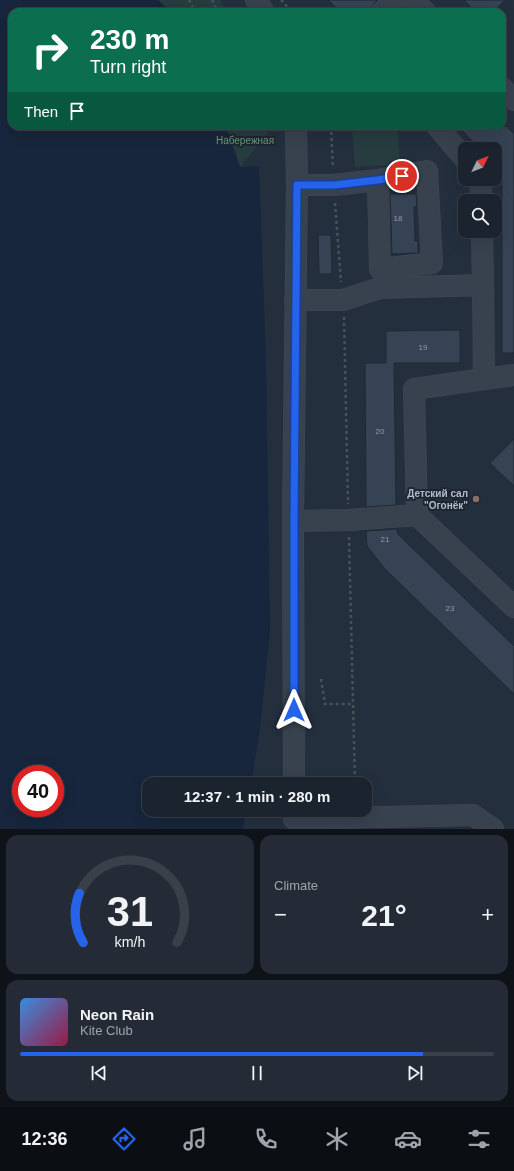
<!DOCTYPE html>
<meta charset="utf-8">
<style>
:root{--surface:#1b232e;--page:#242b36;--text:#f1f3f6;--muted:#a0a4aa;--line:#39404a;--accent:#2563eb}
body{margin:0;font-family:Helvetica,sans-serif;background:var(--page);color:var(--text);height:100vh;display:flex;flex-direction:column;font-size:15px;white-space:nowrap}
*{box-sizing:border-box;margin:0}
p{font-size:13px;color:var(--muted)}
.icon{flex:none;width:22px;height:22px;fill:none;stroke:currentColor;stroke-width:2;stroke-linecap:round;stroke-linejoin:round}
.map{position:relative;height:829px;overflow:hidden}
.drawer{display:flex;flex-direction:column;gap:6px;padding:6px;background:#0f1319;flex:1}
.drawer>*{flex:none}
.hud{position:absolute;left:8px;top:8px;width:498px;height:122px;border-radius:12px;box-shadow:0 4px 16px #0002,0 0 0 1px var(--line);background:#0b6e4f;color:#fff;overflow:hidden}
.needle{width:26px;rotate:47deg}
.controls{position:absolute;left:458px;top:142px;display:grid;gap:8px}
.controls a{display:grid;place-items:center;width:44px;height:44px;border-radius:8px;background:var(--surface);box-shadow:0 4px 16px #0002,0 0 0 1px var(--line);font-size:20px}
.speed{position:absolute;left:12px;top:765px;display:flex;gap:8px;font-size:20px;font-weight:700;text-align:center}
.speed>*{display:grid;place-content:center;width:52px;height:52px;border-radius:50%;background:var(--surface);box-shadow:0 4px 16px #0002,0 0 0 1px var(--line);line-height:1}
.speed .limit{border:6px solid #d22;background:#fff;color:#111}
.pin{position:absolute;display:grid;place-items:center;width:34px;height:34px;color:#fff;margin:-17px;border:2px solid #fff;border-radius:50%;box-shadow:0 1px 4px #0007}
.me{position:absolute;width:44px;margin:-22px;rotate:0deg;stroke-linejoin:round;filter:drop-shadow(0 0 3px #0008)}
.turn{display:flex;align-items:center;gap:14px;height:84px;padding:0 16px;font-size:18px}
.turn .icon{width:52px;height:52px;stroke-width:2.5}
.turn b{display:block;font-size:28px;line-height:34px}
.then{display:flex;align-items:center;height:38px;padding:0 16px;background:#0003;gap:8px;font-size:15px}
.big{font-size:30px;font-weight:700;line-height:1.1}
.drawer .widget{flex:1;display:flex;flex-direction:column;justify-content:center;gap:6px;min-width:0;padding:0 14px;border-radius:12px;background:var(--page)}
.drawer .dial{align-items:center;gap:0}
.dial svg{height:104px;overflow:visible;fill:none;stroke:var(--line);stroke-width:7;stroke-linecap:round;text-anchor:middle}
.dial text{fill:var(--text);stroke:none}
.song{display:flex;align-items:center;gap:12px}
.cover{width:48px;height:48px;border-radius:6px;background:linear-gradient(135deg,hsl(210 70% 55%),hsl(340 70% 35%))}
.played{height:4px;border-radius:2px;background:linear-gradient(90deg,var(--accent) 85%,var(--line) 85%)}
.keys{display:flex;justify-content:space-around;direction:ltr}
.heat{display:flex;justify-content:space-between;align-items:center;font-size:22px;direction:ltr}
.drawer .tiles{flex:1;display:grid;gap:6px;grid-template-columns:1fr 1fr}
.widget:last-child{grid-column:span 2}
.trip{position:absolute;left:142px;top:777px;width:230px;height:40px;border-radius:12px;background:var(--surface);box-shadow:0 4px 16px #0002,0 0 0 1px var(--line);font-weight:700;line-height:40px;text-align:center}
.menu{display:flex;height:64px;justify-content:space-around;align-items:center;background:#0b0e12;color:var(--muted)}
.menu .icon{width:28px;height:28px}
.menu .on{color:var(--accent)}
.menu b{font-size:18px;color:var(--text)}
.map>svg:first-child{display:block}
</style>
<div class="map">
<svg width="514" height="829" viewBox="0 0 514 829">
<rect width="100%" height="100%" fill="#242f3e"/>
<g fill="#263c3f">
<path d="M 158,0 L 220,0 L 226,12 L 171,12 Z"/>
<path d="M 226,126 L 274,126 L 240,167 Z"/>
<path d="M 352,126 L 397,126 L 400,164 L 355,167 Z"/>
</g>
<path fill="#17263c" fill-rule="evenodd" d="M 0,0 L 158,0 L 171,12 L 12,12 L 12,126 L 226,126 L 240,167 L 259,166 L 266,359 L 270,631 L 260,729 L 251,784 L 149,784 L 149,810 L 246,810 L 243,829 L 0,829 ZM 21,774 L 55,774 L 55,808 L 21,808 Z"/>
<g fill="#364354" stroke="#1f2835">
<path d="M 328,0 L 377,0 L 368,12 L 341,12 Z"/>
<path d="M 464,0 L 505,0 L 493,12 L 476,12 Z"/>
<path d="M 458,126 L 506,126 L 514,134 L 514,353 L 502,353 L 502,188 L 501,170 L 495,164 L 495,149 L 480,149 Z"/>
<path d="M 390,194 L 416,194 L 417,207 L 414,207 L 415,241 L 418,241 L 418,253 L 392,254 Z"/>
<path d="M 318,235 L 331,235 L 332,274 L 319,274 Z"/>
<path d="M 460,330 L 460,363 L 394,363 L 396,505 L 366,507 L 365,363 L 386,363 L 386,331 Z"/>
<path d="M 514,439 L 514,486 L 490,463 Z"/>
<path d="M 397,529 L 397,533 L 409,545 L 514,646 L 514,694 L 385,569 L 367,546 L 366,531 Z"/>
</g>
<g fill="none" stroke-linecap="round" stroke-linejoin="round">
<defs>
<g id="minor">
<path d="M 256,0 L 264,12"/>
<path d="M 413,0 L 425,12"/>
<path d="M 382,12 L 394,0"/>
<path d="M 502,88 L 514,100"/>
<path d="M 437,126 L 465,159"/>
<path d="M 478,179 L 480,184 L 482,201"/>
<path d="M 297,185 L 334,185 L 378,180 L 427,171 L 432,263 L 380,269 L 378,180"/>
<path d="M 482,231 L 483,285"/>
<path d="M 295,300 L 343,300 L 380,288 L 483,285 L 484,379 L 514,375"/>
<path d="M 484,379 L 414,389 L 417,515 L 514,607"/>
<path d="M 293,521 L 349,520 L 417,515"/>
<path d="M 294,784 L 293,521 L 297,185 L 296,126"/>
<path d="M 294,819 L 473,815 L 493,829"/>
</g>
</defs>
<use href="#minor" stroke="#414a57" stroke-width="22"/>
<g stroke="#3f5557" stroke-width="2.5" stroke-dasharray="3 3" stroke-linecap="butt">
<path d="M 189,0 L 195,12"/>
<path d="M 212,0 L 218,12"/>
<path d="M 281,0 L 292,12"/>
<path d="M 258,126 L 259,128"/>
<path d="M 331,126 L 333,168"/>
<path d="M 335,203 L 341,282"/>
<path d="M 344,317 L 348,504"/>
<path d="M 349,537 L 355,784"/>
<path d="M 321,679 L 325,704 L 353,704"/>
</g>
<use href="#minor" stroke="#38414e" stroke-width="21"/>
</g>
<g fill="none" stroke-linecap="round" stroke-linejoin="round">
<defs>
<path id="route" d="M 294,710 L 294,521 L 297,185 L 334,185 L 378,180 L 402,176"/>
</defs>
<use href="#route" stroke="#184099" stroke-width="10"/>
<use href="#route" stroke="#2563eb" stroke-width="7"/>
</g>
<circle fill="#8d6e63" stroke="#1d2633" stroke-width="1.5" cx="476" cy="499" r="4"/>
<g text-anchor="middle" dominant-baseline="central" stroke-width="4" stroke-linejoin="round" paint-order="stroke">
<g font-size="8" fill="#929caa">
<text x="398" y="218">18</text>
<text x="423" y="347">19</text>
<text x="380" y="431">20</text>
<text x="385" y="539">21</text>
<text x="450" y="608">23</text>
</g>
<g font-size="10" fill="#6b9a76" stroke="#1d2633">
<text x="245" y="140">Набережная</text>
</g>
<g font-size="10" font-weight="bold" fill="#b4bcc9" stroke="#1d2633" text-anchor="end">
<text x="468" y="493">Детский сал<tspan x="468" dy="12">"Огонёк"</tspan></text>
</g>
</g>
</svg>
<div class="controls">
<a><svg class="needle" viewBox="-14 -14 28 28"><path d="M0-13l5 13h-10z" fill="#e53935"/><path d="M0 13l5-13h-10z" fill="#a0a4aa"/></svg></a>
<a><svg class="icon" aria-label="search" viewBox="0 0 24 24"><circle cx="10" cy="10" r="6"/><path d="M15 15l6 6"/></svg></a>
</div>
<div class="speed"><div class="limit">40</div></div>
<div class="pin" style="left:402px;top:176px;background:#d93025"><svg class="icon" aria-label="arrive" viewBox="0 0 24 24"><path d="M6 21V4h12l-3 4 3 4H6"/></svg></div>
<svg class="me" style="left:294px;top:710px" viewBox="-20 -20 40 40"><path d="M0-17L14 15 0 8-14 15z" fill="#2563eb" stroke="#fff" stroke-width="4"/></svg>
<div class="trip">12:37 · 1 min · 280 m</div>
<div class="hud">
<div class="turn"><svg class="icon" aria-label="right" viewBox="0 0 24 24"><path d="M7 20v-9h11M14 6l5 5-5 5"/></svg><div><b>230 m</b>Turn right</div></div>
<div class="then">Then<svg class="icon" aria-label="arrive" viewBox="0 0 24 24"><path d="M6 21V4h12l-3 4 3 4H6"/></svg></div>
</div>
</div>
<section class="drawer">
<div class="tiles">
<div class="widget dial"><svg viewBox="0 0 100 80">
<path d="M14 69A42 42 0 1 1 86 69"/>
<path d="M14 69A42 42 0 0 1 11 31" stroke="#2563eb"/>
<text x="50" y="56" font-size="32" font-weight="700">31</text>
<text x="50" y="72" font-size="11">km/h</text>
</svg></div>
<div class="widget"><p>Climate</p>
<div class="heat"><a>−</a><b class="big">21°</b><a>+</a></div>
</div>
<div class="widget">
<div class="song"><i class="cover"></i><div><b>Neon Rain</b><p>Kite Club</p></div></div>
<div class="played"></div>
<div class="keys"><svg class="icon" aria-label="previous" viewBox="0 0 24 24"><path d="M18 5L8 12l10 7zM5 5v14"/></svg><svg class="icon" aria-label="pause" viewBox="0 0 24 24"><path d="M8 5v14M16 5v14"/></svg><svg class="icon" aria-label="next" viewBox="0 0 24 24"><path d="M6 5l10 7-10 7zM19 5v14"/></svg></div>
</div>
</div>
</section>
<nav class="menu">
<b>12:36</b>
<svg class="icon on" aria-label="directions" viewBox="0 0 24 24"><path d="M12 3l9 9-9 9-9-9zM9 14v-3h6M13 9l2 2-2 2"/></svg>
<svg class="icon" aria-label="music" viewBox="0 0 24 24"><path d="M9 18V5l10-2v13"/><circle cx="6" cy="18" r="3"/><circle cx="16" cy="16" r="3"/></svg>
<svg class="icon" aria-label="phone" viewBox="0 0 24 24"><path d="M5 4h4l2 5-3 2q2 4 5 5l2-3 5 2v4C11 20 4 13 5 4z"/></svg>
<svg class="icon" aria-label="climate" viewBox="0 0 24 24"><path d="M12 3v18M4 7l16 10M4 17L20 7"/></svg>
<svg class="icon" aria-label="car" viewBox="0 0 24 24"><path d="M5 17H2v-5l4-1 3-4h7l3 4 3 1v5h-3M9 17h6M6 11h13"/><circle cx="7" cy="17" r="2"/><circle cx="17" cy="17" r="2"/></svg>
<svg class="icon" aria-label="filters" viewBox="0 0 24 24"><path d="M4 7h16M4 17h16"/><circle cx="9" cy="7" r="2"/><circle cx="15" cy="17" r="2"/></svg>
</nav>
